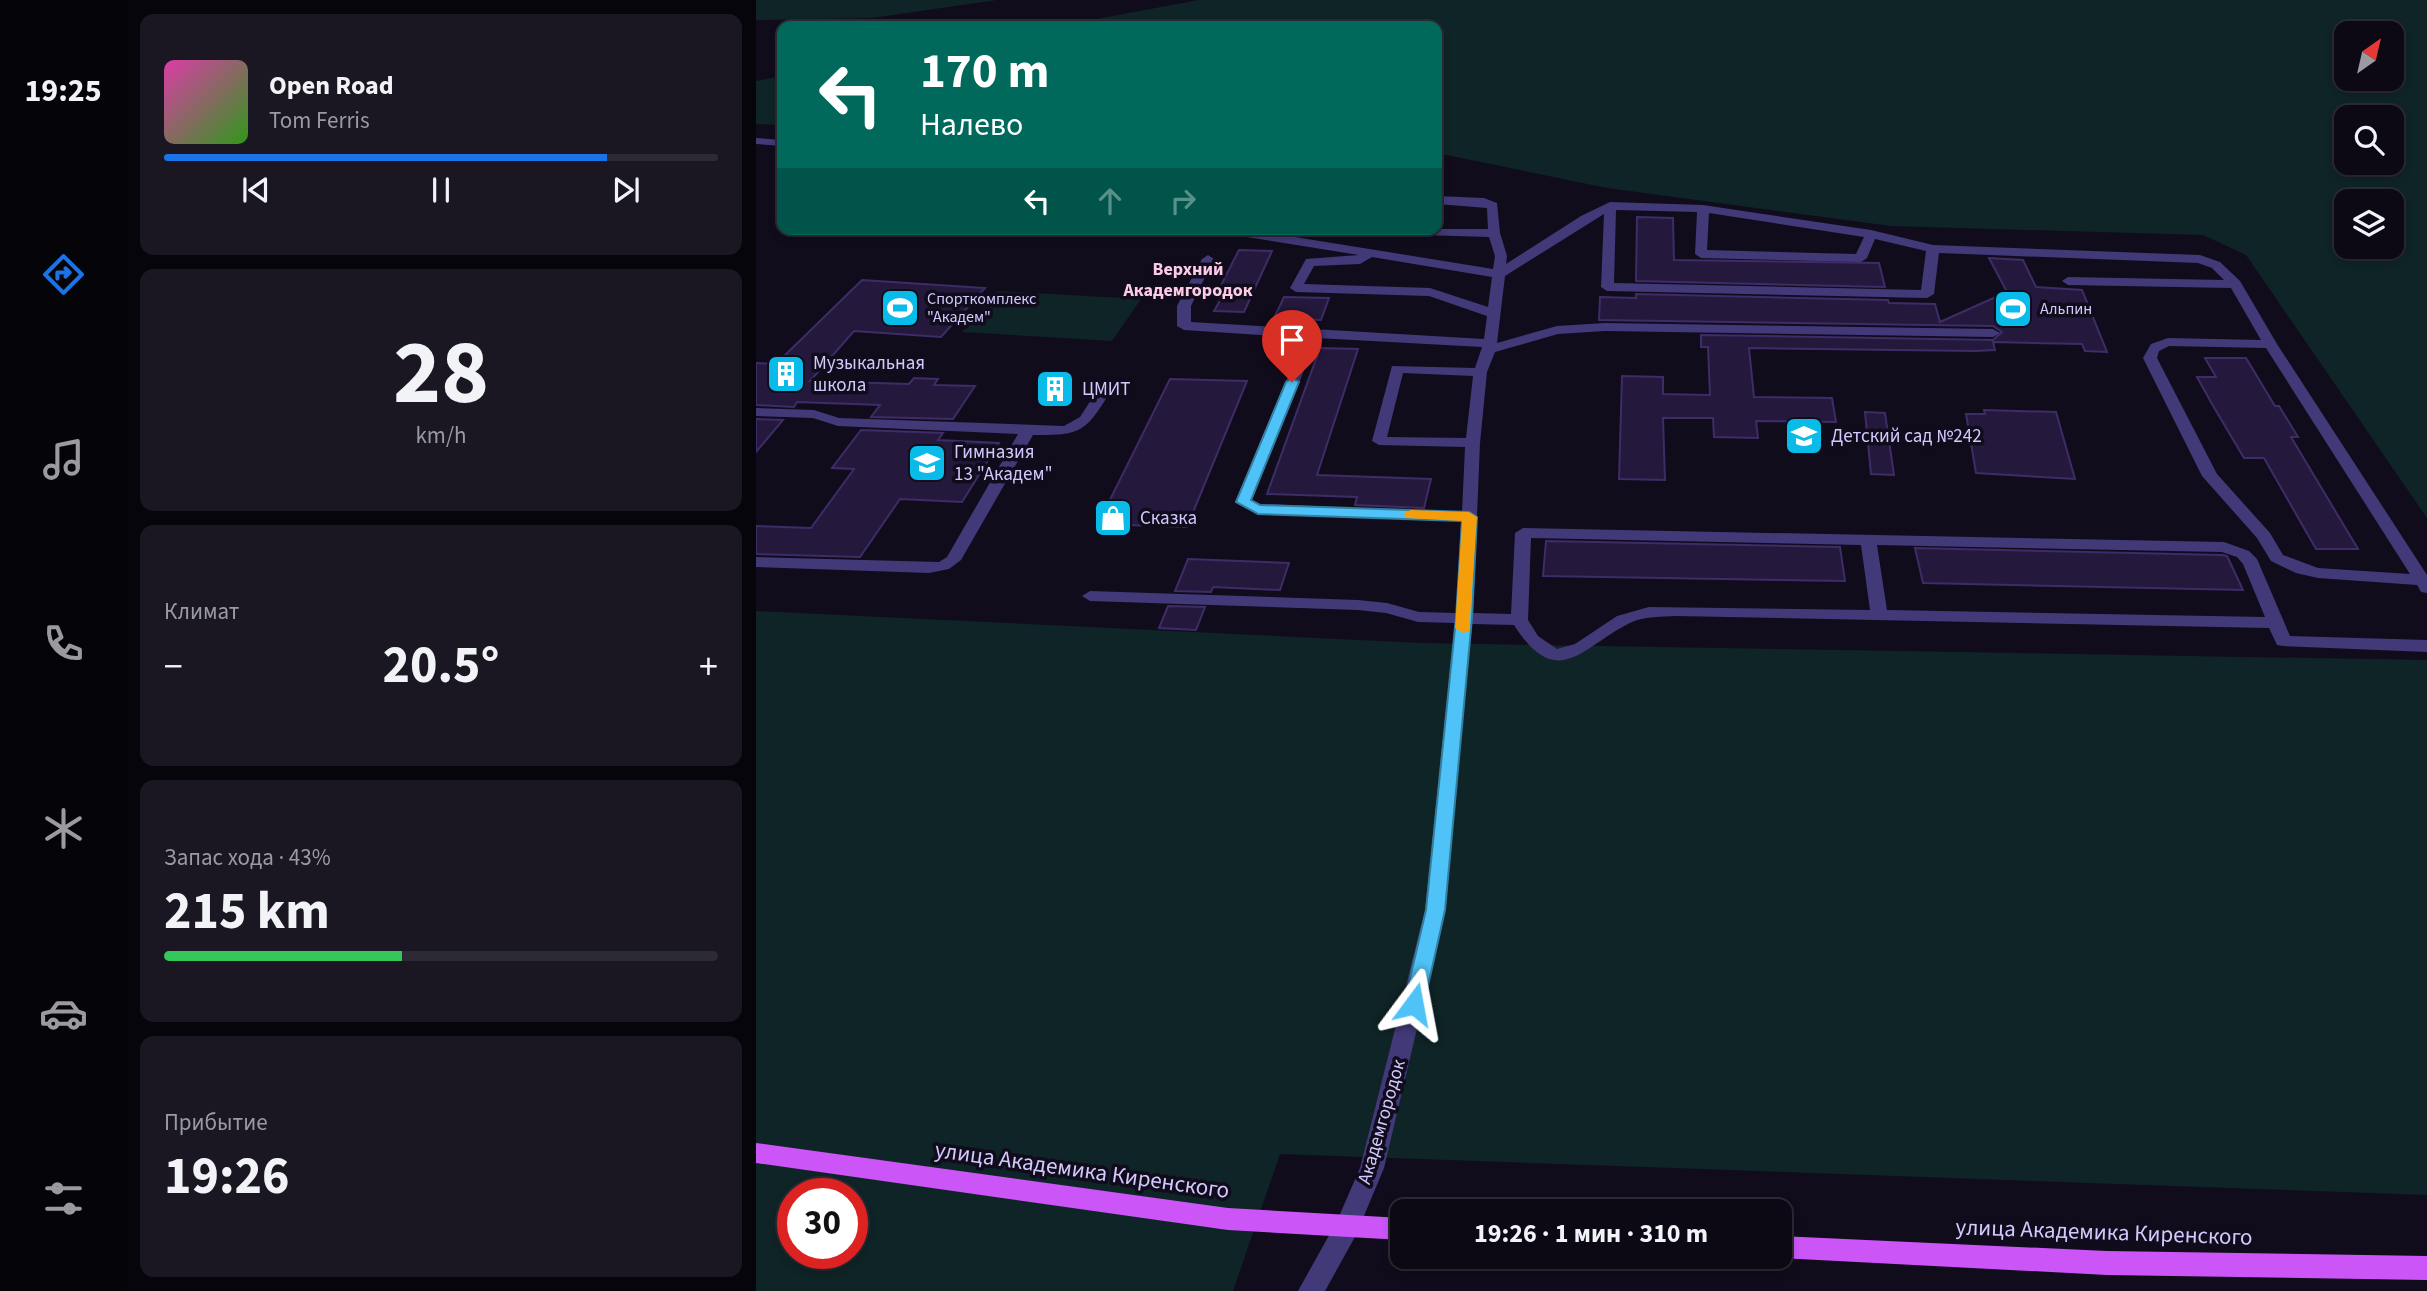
<!DOCTYPE html>
<html lang="ru">
<meta charset="utf-8">
<style>
:root{--surface:#0c0915;--page:#1a1722;--text:#f1f3f6;--muted:#9a9aa0;--line:#2c2a34;--accent:#1a73e8}
body{margin:0;font-family:"Source Sans 3",sans-serif;background:var(--page);color:var(--text);height:100vh;display:flex;flex-direction:column;font-size:26px;white-space:nowrap}
*{box-sizing:border-box;margin:0}
p{font-size:23px;color:var(--muted)}
.icon{flex:none;width:38px;height:38px;fill:none;stroke:currentColor;stroke-width:2;stroke-linecap:round;stroke-linejoin:round}
.map{position:relative;flex:1;overflow:hidden}
.panel{display:flex;flex-direction:column;gap:14px;padding:14px;background:#07050c;width:630px}
.panel>*{flex:none}
.banner{position:absolute;left:21px;top:21px;width:665px;height:214px;border-radius:14px;box-shadow:0 4px 10px #0003,0 0 0 2px var(--line);background:#00695c;color:#fff;overflow:hidden}
.needle{width:46px;rotate:34deg}
.buttons{position:absolute;left:1578px;top:21px;display:grid;gap:14px}
.buttons a{display:grid;place-items:center;width:70px;height:70px;border-radius:14px;background:var(--surface);box-shadow:0 4px 10px #0003,0 0 0 2px var(--line);font-size:35px}
.speed{position:absolute;left:21px;top:1178px;display:flex;gap:14px;font-size:35px;font-weight:700;text-align:center}
.speed>*{display:grid;place-content:center;width:91px;height:91px;border-radius:50%;background:var(--surface);box-shadow:0 4px 10px #0003,0 0 0 2px var(--line);line-height:1}
.speed .limit{border:10px solid #d22;background:#fff;color:#111}
.pin{position:absolute;display:grid;place-items:center;width:60px;height:60px;color:#fff;margin:-72px -30px;border-radius:50% 50% 50% 0;rotate:-45deg;box-shadow:0 0 7px #0007}
.pin .icon{rotate:45deg}
.me{position:absolute;width:77px;margin:-38px;rotate:13deg;stroke-linejoin:round;filter:drop-shadow(0 0 5px #0008)}
.turn{display:flex;align-items:center;gap:24px;height:147px;padding:0 28px;font-size:32px}
.turn .icon{width:91px;height:91px;stroke-width:2.5}
.turn b{display:block;font-size:49px;line-height:60px}
.lanes{display:flex;align-items:center;height:66px;padding:0 28px;background:#0003;justify-content:center;gap:35px;direction:ltr}
.lanes .off{opacity:.35}
.big{font-size:52px;font-weight:700;line-height:1.1}
.panel .tile{flex:1;display:flex;flex-direction:column;justify-content:center;gap:10px;min-width:0;padding:0 24px;border-radius:14px;background:var(--page)}
.panel .dial{align-items:center;gap:0}
.dial b{font-size:91px;line-height:1}
.song{display:flex;align-items:center;gap:21px}
.cover{width:84px;height:84px;border-radius:10px;background:linear-gradient(135deg,hsl(320 70% 55%),hsl(110 70% 35%))}
.played{height:7px;border-radius:4px;background:linear-gradient(90deg,var(--accent) 80%,var(--line) 80%)}
.keys{display:flex;justify-content:space-around;direction:ltr}
.heat{display:flex;justify-content:space-between;align-items:center;font-size:38px;direction:ltr}
.charge{height:10px;border-radius:5px;background:linear-gradient(90deg,#34c759 43%,var(--line) 0)}
.trip{position:absolute;left:634px;top:1199px;width:402px;height:70px;border-radius:14px;background:var(--surface);box-shadow:0 4px 10px #0003,0 0 0 2px var(--line);font-weight:700;line-height:70px;text-align:center}
main{display:flex;flex:1;min-height:0}
.tabs{display:flex;flex-direction:column;width:126px;justify-content:space-around;align-items:center;background:#050408;color:var(--muted)}
.tabs .icon{width:49px;height:49px}
.tabs .selected{color:var(--accent)}
.tabs b{font-size:32px;color:var(--text)}
.map>svg:first-child{display:block}
</style>
<main>
<nav class="tabs">
<b>19:25</b>
<svg class="icon selected" aria-label="directions" viewBox="0 0 24 24"><path d="M12 3l9 9-9 9-9-9zM9 14v-3h6M13 9l2 2-2 2"/></svg>
<svg class="icon" aria-label="music" viewBox="0 0 24 24"><path d="M9 18V5l10-2v13"/><circle cx="6" cy="18" r="3"/><circle cx="16" cy="16" r="3"/></svg>
<svg class="icon" aria-label="phone" viewBox="0 0 24 24"><path d="M5 4h4l2 5-3 2q2 4 5 5l2-3 5 2v4C11 20 4 13 5 4z"/></svg>
<svg class="icon" aria-label="climate" viewBox="0 0 24 24"><path d="M12 3v18M4 7l16 10M4 17L20 7"/></svg>
<svg class="icon" aria-label="car" viewBox="0 0 24 24"><path d="M5 17H2v-5l4-1 3-4h7l3 4 3 1v5h-3M9 17h6M6 11h13"/><circle cx="7" cy="17" r="2"/><circle cx="17" cy="17" r="2"/></svg>
<svg class="icon" aria-label="filters" viewBox="0 0 24 24"><path d="M4 7h16M4 17h16"/><circle cx="9" cy="7" r="2"/><circle cx="15" cy="17" r="2"/></svg>
</nav>
<section class="panel">
<div class="tile">
<div class="song"><i class="cover"></i><div><b>Open Road</b><p>Tom Ferris</p></div></div>
<div class="played"></div>
<div class="keys"><svg class="icon" aria-label="previous" viewBox="0 0 24 24"><path d="M18 5L8 12l10 7zM5 5v14"/></svg><svg class="icon" aria-label="pause" viewBox="0 0 24 24"><path d="M8 5v14M16 5v14"/></svg><svg class="icon" aria-label="next" viewBox="0 0 24 24"><path d="M6 5l10 7-10 7zM19 5v14"/></svg></div>
</div>
<div class="tile dial"><b>28</b><p>km/h</p></div>
<div class="tile"><p>Климат</p>
<div class="heat"><a>−</a><b class="big">20.5°</b><a>+</a></div>
</div>
<div class="tile"><p>Запас хода · 43%</p><b class="big">215 km</b><div class="charge"></div></div>
<div class="tile"><p>Прибытие</p><b class="big">19:26</b></div>
</section>
<div class="map">
<svg width="1671" height="1291" viewBox="0 0 1671 1291">
<rect width="100%" height="100%" fill="#100c1c"/>
<g fill="#0f2426" fill-rule="evenodd">
<path d="M 0,0 L 241,0 L 116,18 L 0,20 Z"/>
<path d="M 443,0 L 1671,0 L 1671,518 L 1490,255 L 1447,235 L 1135,226 L 851,188 L 681,153 L 681,26 L 337,26 L 340,19 ZM 1591,33 L 1636,33 L 1636,79 L 1591,79 ZM 1591,117 L 1636,117 L 1636,163 L 1591,163 ZM 1591,201 L 1636,201 L 1636,247 L 1591,247 Z"/>
<path d="M 26,76 L 26,125 L 0,124 L 0,81 Z"/>
<path d="M 241,291 L 385,299 L 356,341 L 206,332 Z"/>
<path d="M 0,611 L 667,643 L 1671,660 L 1671,1195 L 524,1154 L 477,1291 L 0,1291 ZM 37,1194 L 96,1194 L 96,1253 L 37,1253 Z"/>
</g>
<g fill="#24193c" stroke="#3e2c67" stroke-width="2">
<path d="M 881,217 L 917,218 L 918,260 L 1123,263 L 1129,287 L 880,281 Z"/>
<path d="M 483,250 L 516,251 L 488,312 L 458,311 L 466,297 L 459,297 Z"/>
<path d="M 1233,258 L 1267,260 L 1280,287 L 1326,290 L 1351,352 L 1329,351 L 1326,344 L 1237,342 L 1239,350 L 1219,351 L 993,348 L 998,397 L 1076,398 L 1080,422 L 1000,421 L 1002,438 L 958,437 L 957,418 L 907,418 L 909,480 L 863,479 L 866,376 L 907,377 L 907,394 L 954,395 L 952,347 L 945,347 L 945,335 L 1237,340 L 1246,332 L 1237,326 L 843,320 L 844,297 L 880,298 L 880,294 L 1132,300 L 1133,303 L 1179,304 L 1184,322 L 1251,292 Z"/>
<path d="M 106,280 L 229,288 L 185,337 L 98,331 L 54,381 L 153,384 L 158,378 L 182,379 L 178,385 L 219,386 L 197,419 L 115,417 L 124,405 L 41,402 L 38,407 L 0,405 L 0,363 L 20,364 Z"/>
<path d="M 528,297 L 573,298 L 565,320 L 518,318 Z"/>
<path d="M 564,348 L 602,349 L 561,475 L 675,479 L 668,508 L 599,505 L 601,497 L 511,494 Z"/>
<path d="M 1449,358 L 1490,358 L 1519,406 L 1523,406 L 1542,437 L 1535,437 L 1602,549 L 1560,549 L 1508,458 L 1488,458 L 1456,404 L 1441,377 L 1460,377 Z"/>
<path d="M 414,379 L 491,381 L 431,527 L 342,524 Z"/>
<path d="M 1228,410 L 1300,412 L 1319,479 L 1220,473 L 1210,414 L 1229,414 Z"/>
<path d="M 1109,412 L 1129,413 L 1138,475 L 1115,474 Z"/>
<path d="M 0,419 L 27,420 L 0,452 Z"/>
<path d="M 105,430 L 187,433 L 182,440 L 243,443 L 206,502 L 144,499 L 104,557 L 0,554 L 0,526 L 55,528 L 98,469 L 76,468 Z"/>
<path d="M 790,541 L 1084,547 L 1089,581 L 787,576 Z"/>
<path d="M 1159,548 L 1466,555 L 1471,556 L 1487,590 L 1167,583 Z"/>
<path d="M 432,559 L 533,563 L 524,590 L 457,587 L 455,592 L 419,591 Z"/>
<path d="M 412,606 L 449,607 L 440,630 L 403,628 Z"/>
</g>
<g fill="none" stroke-linecap="round" stroke-linejoin="round">
<g fill="#423979" fill-rule="evenodd">
<path d="M 0,138 L 26,140 L 26,146 L 0,144 Z"/>
<path d="M 681,196 L 728,198 L 741,203 L 744,233 L 751,256 L 750,264 L 825,216 L 854,202 L 947,205 L 1115,230 L 1177,245 L 1444,255 L 1464,262 L 1484,281 L 1521,344 L 1671,575 L 1671,593 L 1665,592 L 1661,585 L 1562,578 L 1540,573 L 1515,561 L 1501,538 L 1446,476 L 1387,358 L 1395,344 L 1412,338 L 1505,340 L 1475,288 L 1312,285 L 1306,281 L 1312,277 L 1468,280 L 1456,268 L 1442,263 L 1183,253 L 1178,294 L 1171,298 L 851,291 L 845,287 L 848,214 L 749,276 L 741,343 L 801,326 L 849,323 L 1237,329 L 1244,333 L 1237,337 L 849,331 L 802,334 L 739,352 L 731,372 L 724,443 L 717,613 L 755,614 L 759,533 L 767,528 L 1468,542 L 1493,551 L 1501,559 L 1534,636 L 1671,640 L 1671,652 L 1527,646 L 1521,645 L 1513,628 L 920,616 C 906,617 890,616 876,622 C 827,645 802,694 758,625 L 716,624 L 689,910 L 628,1168 L 600,1235 L 569,1291 L 542,1291 L 581,1221 L 604,1168 L 669,910 L 699,623 L 662,622 L 630,613 L 602,610 L 334,601 L 326,596 L 334,591 L 602,600 L 631,603 L 663,612 L 700,613 L 705,521 L 502,514 L 479,502 L 548,338 L 428,330 L 421,326 L 421,306 L 446,259 L 452,255 L 458,259 L 435,306 L 435,322 L 728,339 L 731,316 L 673,296 L 540,292 L 534,288 L 550,259 L 603,255 L 466,233 L 460,229 L 490,229 L 737,269 L 739,256 L 733,237 L 601,233 L 595,229 L 732,229 L 731,208 L 681,204 ZM 860,210 L 941,212 L 939,254 L 945,258 L 1105,262 L 1111,258 L 1119,239 L 1170,251 L 1165,290 L 858,283 ZM 953,213 L 1108,237 L 1100,254 L 951,250 ZM 616,257 L 736,277 L 732,307 L 674,288 L 548,284 L 558,266 L 604,264 ZM 561,338 L 726,347 L 719,368 L 636,366 L 616,441 L 623,445 L 709,447 L 706,512 L 505,504 L 496,500 ZM 1413,346 L 1510,348 L 1654,574 L 1562,568 L 1527,555 L 1514,533 L 1461,474 L 1401,358 L 1403,351 ZM 647,373 L 717,376 L 710,438 L 631,437 ZM 775,538 L 1105,545 L 1114,610 L 893,607 L 861,616 L 819,644 L 801,649 L 782,636 L 772,620 ZM 1121,545 L 1466,552 L 1481,557 L 1487,564 L 1509,617 L 1131,610 Z"/>
<path d="M 344,393 L 351,397 C 328,435 320,435 277,435 L 205,560 L 193,569 L 173,573 L 0,567 L 0,557 L 183,562 L 191,557 L 262,434 L 82,426 L 57,418 L 0,416 L 0,408 L 58,410 L 83,418 L 308,426 L 324,417 L 339,394 Z"/>
</g>
<g fill="#cc55f8" fill-rule="evenodd">
<path d="M 0,1143 L 472,1208 L 646,1218 L 646,1240 L 472,1230 L 0,1163 Z"/>
<path d="M 1024,1236 L 1351,1251 L 1671,1256 L 1671,1280 L 1351,1275 L 1024,1258 L 1019,1256 L 1024,1256 Z"/>
</g>
</g>
<path fill="#4fc3f7" stroke="#337fa1" stroke-width="2" d="M 536,378 L 543,382 L 495,500 L 504,505 L 713,512 L 721,517 L 716,618 L 689,910 L 668,1004 L 665,1010 L 658,1012 L 651,1010 L 648,1004 L 670,910 L 700,618 L 706,521 L 502,514 L 480,502 L 530,382 Z"/>
<path fill="#f59e0b" d="M 655,510 L 713,512 L 721,517 L 713,631 L 707,633 L 699,628 L 706,521 L 650,518 L 648,515 L 650,512 Z"/>
<defs>
<symbol id="stadium-square" viewBox="-11 -11 22 22"><rect x="-9" y="-9" width="18" height="18" rx="4" fill="#09bbe9" stroke="#100c1c"/><path d="M0-5a6.5 5 0 1 0 0 10a6.5 5 0 1 0 0-10ZM-3.5-1.8h7v3.6h-7Z" fill="#fff"/></symbol>
<symbol id="building-square" viewBox="-11 -11 22 22"><rect x="-9" y="-9" width="18" height="18" rx="4" fill="#09bbe9" stroke="#100c1c"/><path d="M-4-6H4V6H1V3H-1V6H-4ZM-2.5-4.3h1.7v1.8h-1.7ZM.8-4.3h1.7v1.8H.8ZM-2.5-1h1.7V.8h-1.7ZM.8-1h1.7V.8H.8Z" fill="#fff"/></symbol>
<symbol id="school-square" viewBox="-11 -11 22 22"><rect x="-9" y="-9" width="18" height="18" rx="4" fill="#09bbe9" stroke="#100c1c"/><path d="M0-5L7-2L0 1L-7-2ZM-4 1L0 2.5L4 1V4Q0 6-4 4Z" fill="#fff"/></symbol>
<symbol id="shop-square" viewBox="-11 -11 22 22"><rect x="-9" y="-9" width="18" height="18" rx="4" fill="#09bbe9" stroke="#100c1c"/><path d="M-5-2.5h2.3a2.7 3.5 0 0 1 5.4 0H5L5.5 6h-11ZM-1.5-2.5h3a1.5 2.3 0 0 0-3 0Z" fill="#fff"/></symbol>
</defs>
<g fill-rule="evenodd">
<use href="#stadium-square" x="122" y="286" width="44" height="44"/>
<use href="#stadium-square" x="1235" y="287" width="44" height="44"/>
<use href="#building-square" x="8" y="352" width="44" height="44"/>
<use href="#building-square" x="277" y="367" width="44" height="44"/>
<use href="#school-square" x="1026" y="414" width="44" height="44"/>
<use href="#school-square" x="149" y="441" width="44" height="44"/>
<use href="#shop-square" x="335" y="496" width="44" height="44"/>
</g>
<g text-anchor="middle" dominant-baseline="central" stroke-width="7" stroke-linejoin="round" paint-order="stroke">
<g font-size="16" fill="#d4c9fd" stroke="#100c1c" text-anchor="start">
<text x="171" y="299">Спорткомплекс<tspan x="171" dy="18">"Академ"</tspan></text>
<text x="1284" y="309">Альпин</text>
</g>
<g font-size="18" font-weight="bold" fill="#fdcbe6" stroke="#100c1c">
<text x="432" y="269">Верхний<tspan x="432" dy="21">Академгородок</tspan></text>
</g>
<g font-size="19" fill="#d4c9fd" stroke="#100c1c" text-anchor="start">
<text x="57" y="363">Музыкальная<tspan x="57" dy="22">школа</tspan></text>
<text x="326" y="389">ЦМИТ</text>
<text x="1075" y="436">Детский сад №242</text>
<text x="198" y="452">Гимназия<tspan x="198" dy="22">13 "Академ"</tspan></text>
<text x="384" y="518">Сказка</text>
</g>
<g font-size="19" fill="#d4c9fd" stroke="#100c1c">
<text transform="translate(626 1122) rotate(-74)">Академгородок</text>
</g>
<g font-size="23" fill="#d4c9fd" stroke="#100c1c">
<text transform="translate(326 1170) rotate(8)">улица Академика Киренского</text>
<text transform="translate(1348 1232) rotate(2)">улица Академика Киренского</text>
</g>
</g>
</svg>
<div class="buttons">
<a><svg class="needle" viewBox="-14 -14 28 28"><path d="M0-13l5 13h-10z" fill="#e53935"/><path d="M0 13l5-13h-10z" fill="#9a9aa0"/></svg></a>
<a><svg class="icon" aria-label="search" viewBox="0 0 24 24"><circle cx="10" cy="10" r="6"/><path d="M15 15l6 6"/></svg></a>
<a><svg class="icon" aria-label="layers" viewBox="0 0 24 24"><path d="M12 4l9 5-9 5-9-5zM3 14l9 5 9-5"/></svg></a>
</div>
<div class="speed"><div class="limit">30</div></div>
<div class="pin" style="left:536px;top:382px;background:#d93025"><svg class="icon" aria-label="arrive" viewBox="0 0 24 24"><path d="M6 21V4h12l-3 4 3 4H6"/></svg></div>
<svg class="me" style="left:658px;top:1004px" viewBox="-20 -20 40 40"><path d="M0-17L14 15 0 8-14 15z" fill="#4fc3f7" stroke="#fff" stroke-width="4"/></svg>
<div class="trip">19:26 · 1 мин · 310 m</div>
<div class="banner">
<div class="turn"><svg class="icon" aria-label="left" viewBox="0 0 24 24"><path d="M17 20v-9H6M10 6l-5 5 5 5"/></svg><div><b>170 m</b>Налево</div></div>
<div class="lanes"><svg class="icon" aria-label="left" viewBox="0 0 24 24"><path d="M17 20v-9H6M10 6l-5 5 5 5"/></svg><svg class="icon off" aria-label="ahead" viewBox="0 0 24 24"><path d="M12 20V5M6 11l6-6 6 6"/></svg><svg class="icon off" aria-label="right" viewBox="0 0 24 24"><path d="M7 20v-9h11M14 6l5 5-5 5"/></svg></div>
</div>
</div>
</main>
